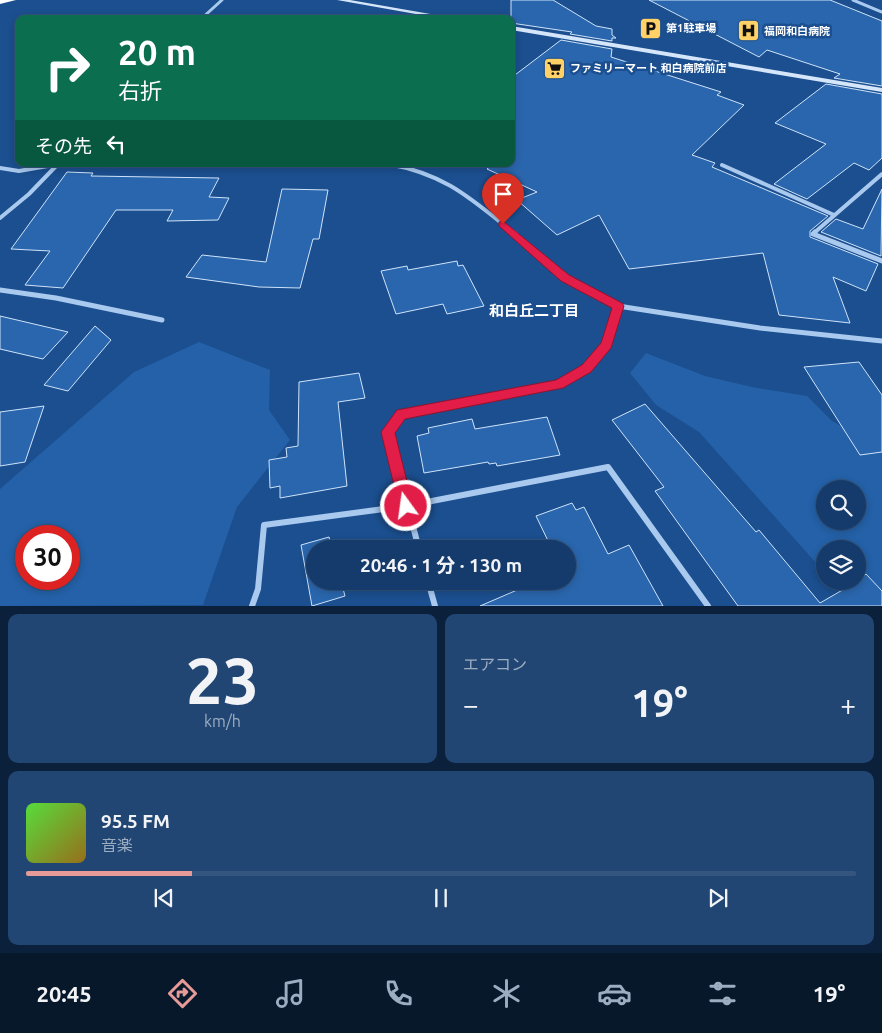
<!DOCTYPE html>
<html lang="ja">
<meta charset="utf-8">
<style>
:root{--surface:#143b6b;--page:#214673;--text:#f1f3f6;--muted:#9dadc1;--line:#33557e;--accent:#e69b98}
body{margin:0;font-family:Ubuntu,"Noto Sans JP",sans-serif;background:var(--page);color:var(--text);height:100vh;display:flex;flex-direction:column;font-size:19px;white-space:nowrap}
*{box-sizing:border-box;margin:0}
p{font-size:16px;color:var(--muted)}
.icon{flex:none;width:28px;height:28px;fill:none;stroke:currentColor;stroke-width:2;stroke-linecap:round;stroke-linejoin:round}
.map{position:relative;height:606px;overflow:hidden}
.panel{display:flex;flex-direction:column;gap:8px;padding:8px;background:#0b203b;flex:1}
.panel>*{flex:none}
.banner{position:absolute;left:15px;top:15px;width:500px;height:152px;border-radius:10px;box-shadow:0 2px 8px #0003,0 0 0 1px var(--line);background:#0b6e4f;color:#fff;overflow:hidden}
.buttons{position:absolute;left:816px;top:480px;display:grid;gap:10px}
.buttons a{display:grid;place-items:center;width:50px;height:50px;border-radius:50%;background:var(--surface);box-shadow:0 2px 8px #0003,0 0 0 1px var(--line);font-size:25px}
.speed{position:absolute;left:15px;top:525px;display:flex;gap:10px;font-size:25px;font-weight:700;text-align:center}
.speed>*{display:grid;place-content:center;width:65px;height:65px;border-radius:50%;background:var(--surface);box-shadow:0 2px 8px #0003,0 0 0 1px var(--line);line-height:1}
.speed .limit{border:8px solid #d22;background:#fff;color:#111}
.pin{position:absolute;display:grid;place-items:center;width:42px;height:42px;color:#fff;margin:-51px -21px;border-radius:50% 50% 50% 0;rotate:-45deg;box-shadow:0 0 5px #0007}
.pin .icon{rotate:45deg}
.me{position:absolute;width:55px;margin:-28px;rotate:346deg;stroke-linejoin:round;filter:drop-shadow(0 0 4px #0008)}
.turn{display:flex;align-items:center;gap:18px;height:105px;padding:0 20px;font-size:22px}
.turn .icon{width:65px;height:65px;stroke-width:2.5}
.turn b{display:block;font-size:35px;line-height:42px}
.then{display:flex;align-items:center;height:48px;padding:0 20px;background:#0003;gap:10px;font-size:19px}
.big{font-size:38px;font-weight:700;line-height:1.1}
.panel .card{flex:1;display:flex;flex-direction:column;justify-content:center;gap:8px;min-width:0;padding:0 18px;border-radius:10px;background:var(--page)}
.panel .dial{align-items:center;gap:0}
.dial b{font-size:65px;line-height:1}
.song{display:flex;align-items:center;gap:15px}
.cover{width:60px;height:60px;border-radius:8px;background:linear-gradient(135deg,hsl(110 70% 55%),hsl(40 70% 35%))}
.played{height:5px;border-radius:2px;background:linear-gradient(90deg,var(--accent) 20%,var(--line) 20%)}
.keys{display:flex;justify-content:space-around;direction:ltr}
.heat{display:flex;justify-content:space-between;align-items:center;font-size:28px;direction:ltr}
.panel .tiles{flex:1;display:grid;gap:8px;grid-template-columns:1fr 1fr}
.card:last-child{grid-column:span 2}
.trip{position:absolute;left:306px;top:540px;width:270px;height:50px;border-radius:25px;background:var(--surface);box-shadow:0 2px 8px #0003,0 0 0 1px var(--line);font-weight:700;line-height:50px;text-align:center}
.dock{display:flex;height:80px;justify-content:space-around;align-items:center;background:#08182b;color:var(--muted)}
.dock .icon{width:35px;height:35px}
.dock .selected{color:var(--accent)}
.dock b{font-size:22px;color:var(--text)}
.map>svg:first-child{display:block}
</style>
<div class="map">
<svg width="882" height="606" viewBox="0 0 882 606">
<rect width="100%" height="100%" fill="#1b4f8f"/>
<g fill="#2461a8" fill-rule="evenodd">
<path d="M 199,342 L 270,370 L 269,410 L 290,440 L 237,507 L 203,605 L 0,606 L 0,489 L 134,372 ZM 26,536 L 69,536 L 69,579 L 26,579 Z"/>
<path d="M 646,353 L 705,376 L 752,387 L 807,396 L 832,421 L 882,449 L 882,605 L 853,605 L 832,581 L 858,581 L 858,549 L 825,549 L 825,573 L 699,432 L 656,405 L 630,373 ZM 825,489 L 858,489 L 858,521 L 825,521 Z"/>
</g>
<g fill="#2a66ad" stroke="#cfe3fa">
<path d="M 511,0 L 553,0 L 596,26 L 612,29 L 612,35 L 616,38 L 612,38 L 612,41 L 570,34 L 572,32 L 511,23 Z"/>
<path d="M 649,0 L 830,0 L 882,21 L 882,86 L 834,78 L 840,74 L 767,50 L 759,57 Z"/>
<path d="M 561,40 L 612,49 L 611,57 L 721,92 L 717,95 L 744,105 L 692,155 L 715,163 L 712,167 L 828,216 L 810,231 L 810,237 L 878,264 L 866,291 L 833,277 L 850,323 L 779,315 L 763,253 L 629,269 L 599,215 L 557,235 L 517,200 L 537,192 L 487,169 L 493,164 L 511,164 L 511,78 Z"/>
<path d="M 826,84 L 882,94 L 882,158 L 869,170 L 854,163 L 807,199 L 774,184 L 826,144 L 775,123 Z"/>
<path d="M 67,172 L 93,173 L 91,176 L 219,178 L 209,197 L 229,198 L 218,220 L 167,221 L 173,210 L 116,210 L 63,288 L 25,285 L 50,251 L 11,249 Z"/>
<path d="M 282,189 L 328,190 L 319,239 L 313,239 L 300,288 L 259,287 L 186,277 L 202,255 L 266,262 Z"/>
<path d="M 882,189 L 881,256 L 821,232 L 836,219 L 863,229 Z"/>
<path d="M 457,261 L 458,266 L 463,265 L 484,306 L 447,314 L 443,304 L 396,314 L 381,271 L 407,266 L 408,270 Z"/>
<path d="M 0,316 L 68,332 L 43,359 L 0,349 Z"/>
<path d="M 95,326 L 111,340 L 68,391 L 44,385 Z"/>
<path d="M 859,362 L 882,395 L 882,452 L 860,455 L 804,367 Z"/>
<path d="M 359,373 L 365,398 L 338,402 L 347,486 L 280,498 L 280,486 L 270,488 L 269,460 L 287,457 L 286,448 L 298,446 L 299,382 Z"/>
<path d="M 645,404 L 756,532 L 759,530 L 820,603 L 858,581 L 866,574 L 882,591 L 882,606 L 738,606 L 655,491 L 664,487 L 612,420 Z"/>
<path d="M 44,406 L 25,462 L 0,466 L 0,412 Z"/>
<path d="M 547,417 L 560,455 L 497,466 L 496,463 L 489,464 L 488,462 L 424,473 L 417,436 L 429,433 L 428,428 L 472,419 L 475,429 Z"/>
<path d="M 572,503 L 576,510 L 584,507 L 608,554 L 629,545 L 663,606 L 480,606 L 538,581 L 568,581 L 568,549 L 552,549 L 536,516 Z"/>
<path d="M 329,537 L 332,549 L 315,549 L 315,581 L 341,581 L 345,596 L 312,606 L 301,545 Z"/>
</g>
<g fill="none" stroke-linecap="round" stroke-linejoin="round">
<g stroke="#a9c9ee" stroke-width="3">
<path d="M 853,0 L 882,12"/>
<path d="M 201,19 L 222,0"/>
</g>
<g stroke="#a9c9ee" stroke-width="4">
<path d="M 388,164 C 445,174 470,198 514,233"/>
<path d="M 722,165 L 834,215"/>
<path d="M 0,168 L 19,171 L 59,164"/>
<path d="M 0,218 L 29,194 L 58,164"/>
<path d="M 814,233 L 882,174"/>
</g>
<g stroke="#a9c9ee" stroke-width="5">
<path d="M 513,232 L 565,278 L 618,306 L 760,328 L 882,341"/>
<path d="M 815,232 L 813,234 L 882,261"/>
<path d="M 0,290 L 56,298 L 162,320"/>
<path d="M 490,398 L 559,385 L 587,368 L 607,344 L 618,306"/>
</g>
<g stroke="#a9c9ee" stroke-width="6">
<path d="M 419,549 L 388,432 L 401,414 L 497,396"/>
<path d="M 428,581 L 435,606"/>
<path d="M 252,606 L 258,589 L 264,525 L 406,506 L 608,467 L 708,606"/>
</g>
<g fill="#d6e6fa" fill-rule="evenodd">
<path d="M 337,0 L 350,0 L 459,19 L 444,19 Z"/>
<path d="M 511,26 L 882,88 L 882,92 L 511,30 Z"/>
</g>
<path fill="#fff" fill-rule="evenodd" d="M 0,0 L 16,0 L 0,4 Z"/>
</g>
<path fill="#e11d48" stroke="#92132f" d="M 503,221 L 569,275 L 622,303 L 624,306 L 611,348 L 591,372 L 563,388 L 405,419 L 395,433 L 413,506 L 411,511 L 406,513 L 401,511 L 399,506 L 381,432 L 397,410 L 556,380 L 582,365 L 601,343 L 612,308 L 561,281 L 499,226 L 499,222 Z"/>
<defs>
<symbol id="parking-square" viewBox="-11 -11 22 22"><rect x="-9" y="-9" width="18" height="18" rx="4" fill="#ffd166" stroke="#1b4f8f"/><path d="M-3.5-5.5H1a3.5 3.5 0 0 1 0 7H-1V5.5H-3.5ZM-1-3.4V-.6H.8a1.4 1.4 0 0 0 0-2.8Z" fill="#111"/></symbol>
<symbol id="hospital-square" viewBox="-11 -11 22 22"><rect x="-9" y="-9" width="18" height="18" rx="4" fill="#ffd166" stroke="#1b4f8f"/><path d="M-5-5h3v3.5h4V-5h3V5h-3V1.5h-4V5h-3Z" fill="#111"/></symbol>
<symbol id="supermarket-square" viewBox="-11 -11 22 22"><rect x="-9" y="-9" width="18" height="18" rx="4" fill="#ffd166" stroke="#1b4f8f"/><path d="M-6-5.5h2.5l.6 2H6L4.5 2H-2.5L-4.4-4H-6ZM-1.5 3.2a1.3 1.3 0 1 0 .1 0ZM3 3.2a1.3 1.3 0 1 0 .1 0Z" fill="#111"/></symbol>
</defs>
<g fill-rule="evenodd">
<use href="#parking-square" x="638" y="16" width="25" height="25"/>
<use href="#hospital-square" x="736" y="18" width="25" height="25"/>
<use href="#supermarket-square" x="542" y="56" width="25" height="25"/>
</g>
<g text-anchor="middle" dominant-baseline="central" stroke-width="5" stroke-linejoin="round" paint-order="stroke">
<g font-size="11" font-weight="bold" fill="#fff" stroke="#1b4f8f" text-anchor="start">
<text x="666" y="28">第1駐車場</text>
<text x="764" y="31">福岡和白病院</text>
<text x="570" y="68">ファミリーマート 和白病院前店</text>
</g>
<g font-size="15" font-weight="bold" fill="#fff" stroke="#1b4f8f">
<text x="534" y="310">和白丘二丁目</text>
</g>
</g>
</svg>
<div class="buttons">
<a><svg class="icon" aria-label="search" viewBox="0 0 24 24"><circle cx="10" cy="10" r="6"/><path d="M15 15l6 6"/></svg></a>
<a><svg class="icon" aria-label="layers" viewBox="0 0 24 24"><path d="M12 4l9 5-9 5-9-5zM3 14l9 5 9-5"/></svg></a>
</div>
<div class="speed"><div class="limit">30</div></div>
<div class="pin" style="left:503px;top:224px;background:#d93025"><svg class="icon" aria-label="arrive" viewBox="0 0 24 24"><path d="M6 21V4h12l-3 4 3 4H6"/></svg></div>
<svg class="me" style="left:406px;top:506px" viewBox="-20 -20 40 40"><circle r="17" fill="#e11d48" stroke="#fff" stroke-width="3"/><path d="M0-11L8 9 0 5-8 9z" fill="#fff"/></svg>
<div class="trip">20:46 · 1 分 · 130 m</div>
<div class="banner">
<div class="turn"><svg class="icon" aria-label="right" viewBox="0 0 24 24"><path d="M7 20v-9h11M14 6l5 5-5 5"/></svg><div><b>20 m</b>右折</div></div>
<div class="then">その先<svg class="icon" aria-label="left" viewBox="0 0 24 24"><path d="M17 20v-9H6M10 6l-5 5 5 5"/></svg></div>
</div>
</div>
<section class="panel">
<div class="tiles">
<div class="card dial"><b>23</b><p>km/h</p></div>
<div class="card"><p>エアコン</p>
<div class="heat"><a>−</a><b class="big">19°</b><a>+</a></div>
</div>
<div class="card">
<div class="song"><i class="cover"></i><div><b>95.5 FM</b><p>音楽</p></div></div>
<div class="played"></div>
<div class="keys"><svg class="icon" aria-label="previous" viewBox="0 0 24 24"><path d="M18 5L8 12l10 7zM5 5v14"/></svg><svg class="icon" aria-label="pause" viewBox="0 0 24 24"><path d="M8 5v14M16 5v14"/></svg><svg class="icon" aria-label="next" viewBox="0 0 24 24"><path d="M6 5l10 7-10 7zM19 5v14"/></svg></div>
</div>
</div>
</section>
<nav class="dock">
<b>20:45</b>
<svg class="icon selected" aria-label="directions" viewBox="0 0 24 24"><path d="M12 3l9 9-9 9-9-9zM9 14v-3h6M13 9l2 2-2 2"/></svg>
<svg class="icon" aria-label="music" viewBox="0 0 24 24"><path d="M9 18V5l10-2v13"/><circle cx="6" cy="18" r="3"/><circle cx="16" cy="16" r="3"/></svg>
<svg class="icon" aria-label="phone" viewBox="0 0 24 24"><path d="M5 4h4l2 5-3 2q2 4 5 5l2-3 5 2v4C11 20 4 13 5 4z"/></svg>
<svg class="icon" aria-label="climate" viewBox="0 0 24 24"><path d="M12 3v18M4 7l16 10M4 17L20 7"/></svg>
<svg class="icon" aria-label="car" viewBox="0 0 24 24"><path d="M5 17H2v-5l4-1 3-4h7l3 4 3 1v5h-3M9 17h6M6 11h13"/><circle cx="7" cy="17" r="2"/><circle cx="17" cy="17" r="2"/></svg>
<svg class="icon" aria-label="filters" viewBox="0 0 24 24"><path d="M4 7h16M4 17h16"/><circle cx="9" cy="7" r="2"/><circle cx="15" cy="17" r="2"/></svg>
<b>19°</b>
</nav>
